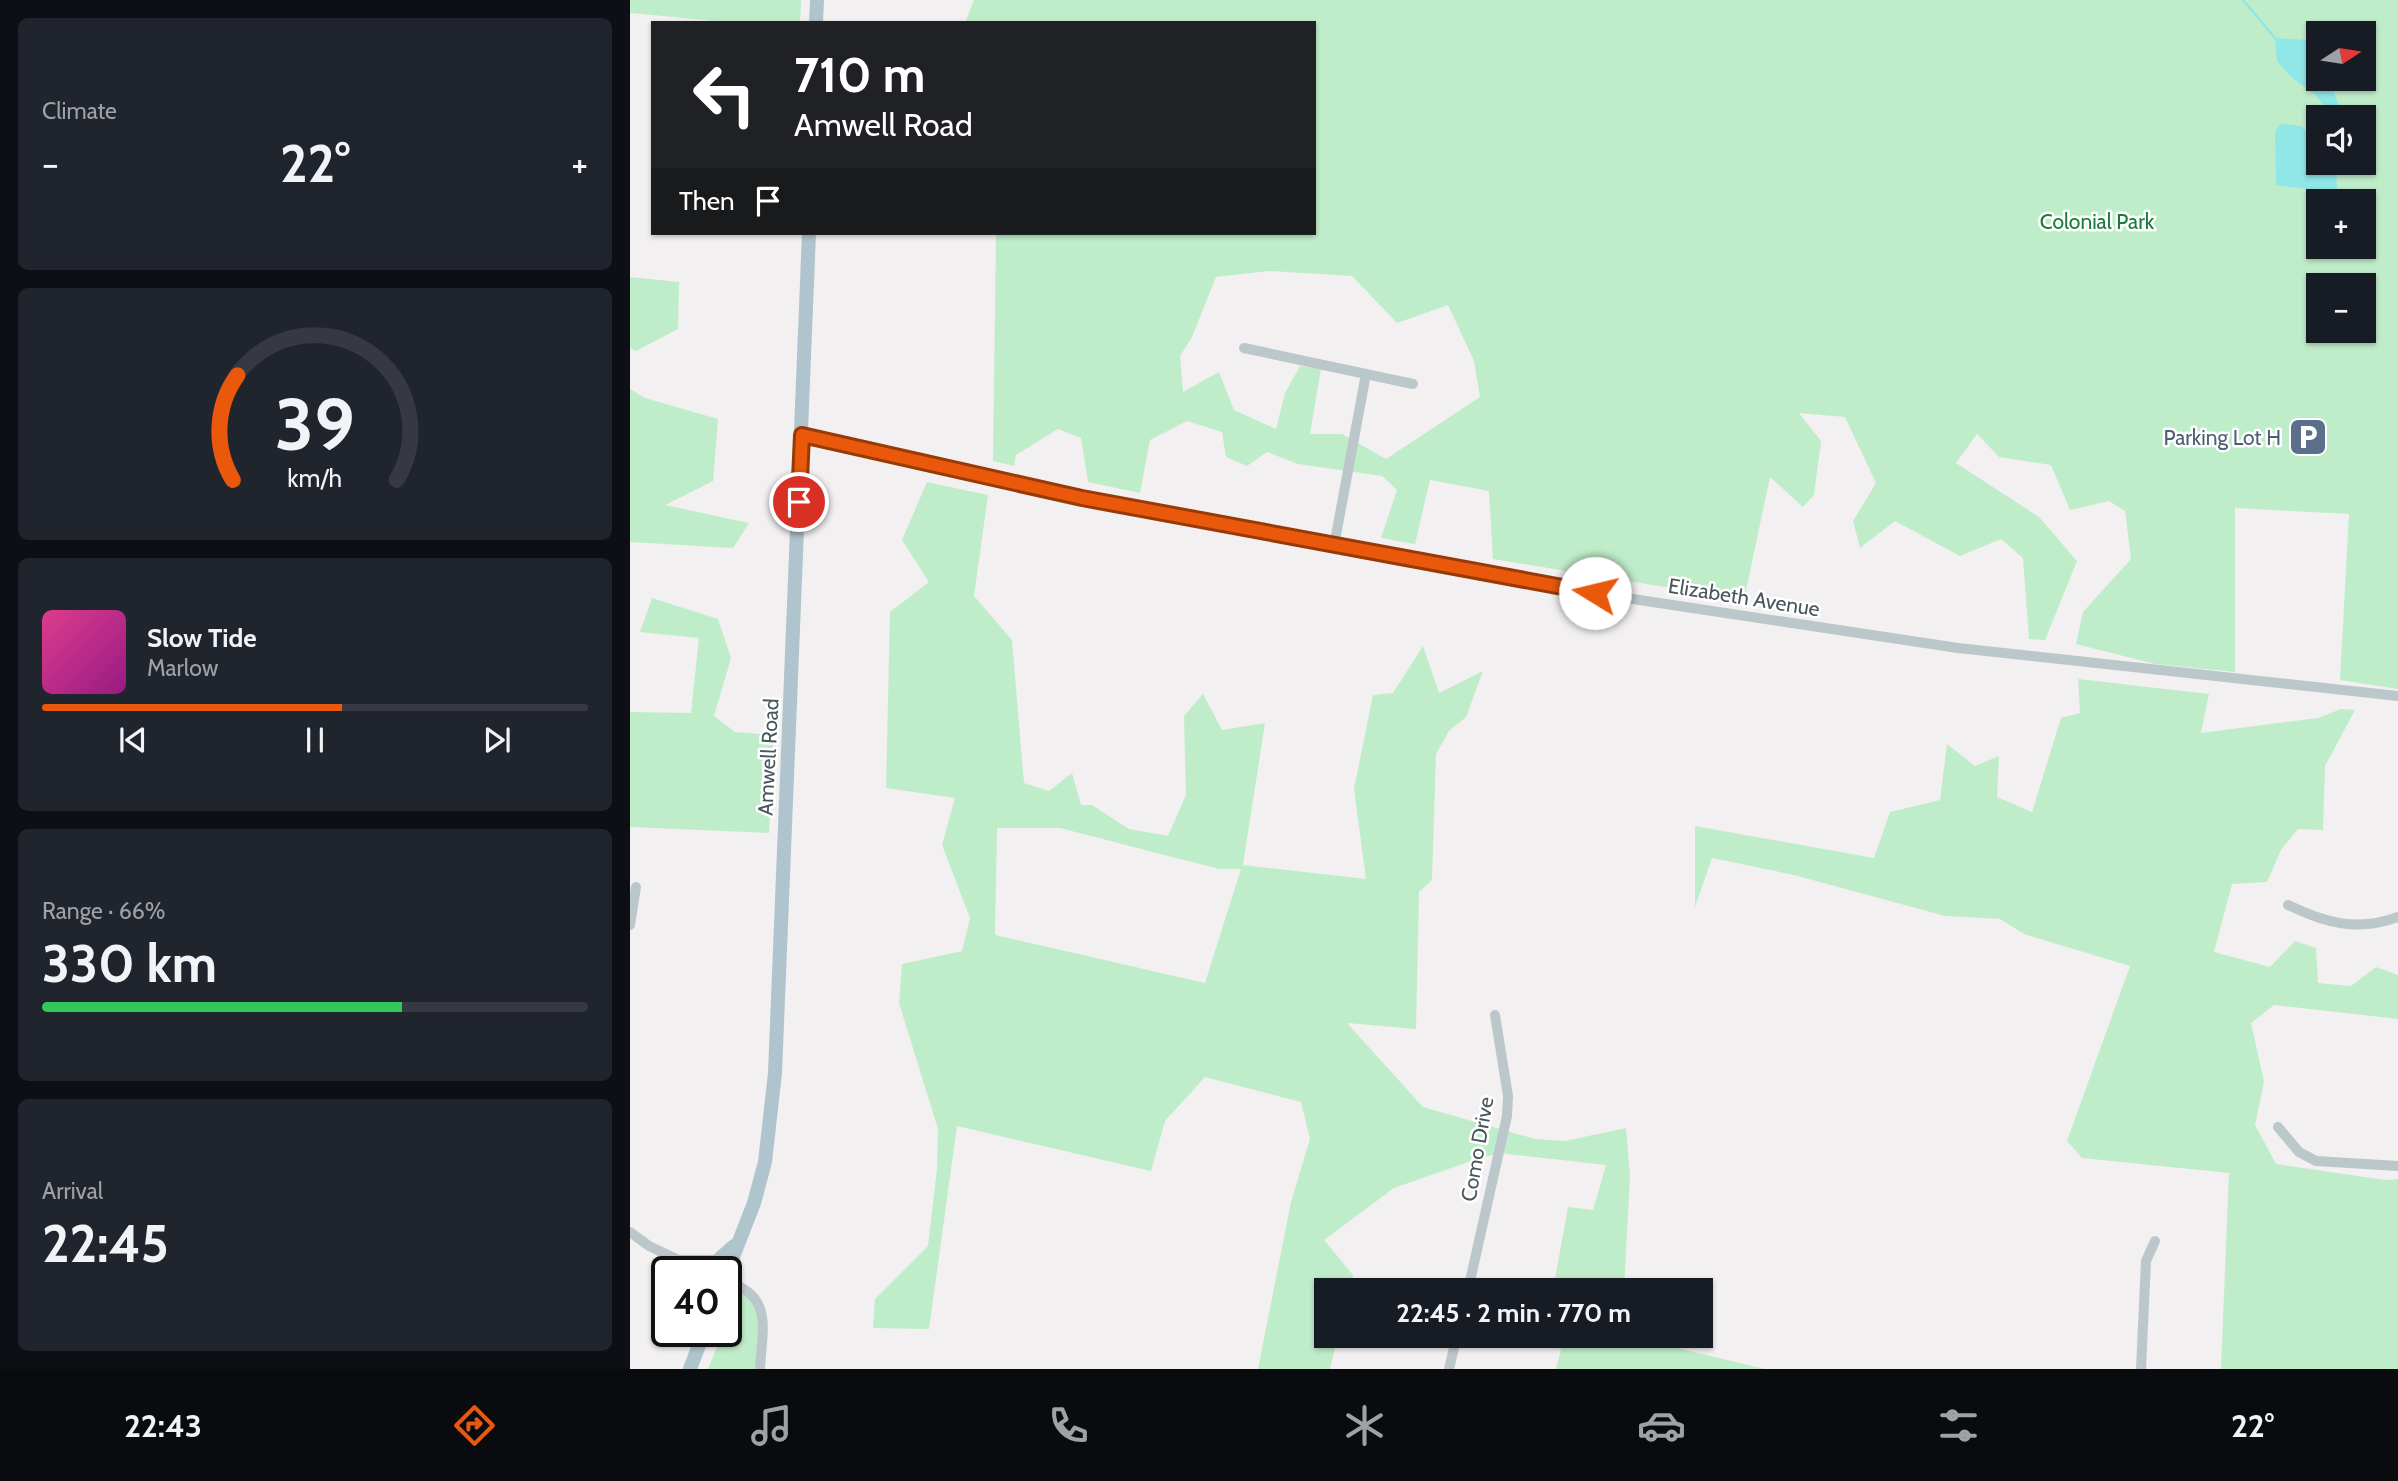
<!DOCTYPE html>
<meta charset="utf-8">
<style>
:root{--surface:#171b24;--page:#20242c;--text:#f1f3f6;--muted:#9ea1a6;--line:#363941;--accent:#ea580c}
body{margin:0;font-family:Cabin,sans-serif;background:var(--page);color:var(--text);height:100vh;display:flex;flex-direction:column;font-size:26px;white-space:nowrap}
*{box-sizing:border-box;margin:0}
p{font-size:23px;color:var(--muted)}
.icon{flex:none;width:38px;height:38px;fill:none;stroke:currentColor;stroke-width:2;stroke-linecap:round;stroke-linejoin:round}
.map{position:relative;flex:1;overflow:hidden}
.details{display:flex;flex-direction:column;gap:18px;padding:18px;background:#0d0f14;width:630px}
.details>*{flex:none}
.guide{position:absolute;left:21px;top:21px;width:665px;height:214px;border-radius:0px;box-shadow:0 2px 5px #0004;background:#202124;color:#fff;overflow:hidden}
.needle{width:46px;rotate:78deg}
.buttons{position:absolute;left:1676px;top:21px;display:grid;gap:14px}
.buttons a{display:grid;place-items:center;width:70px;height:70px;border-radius:0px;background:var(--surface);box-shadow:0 2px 5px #0004;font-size:35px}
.speed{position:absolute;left:21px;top:1256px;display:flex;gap:14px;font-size:35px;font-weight:700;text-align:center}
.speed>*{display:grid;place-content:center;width:91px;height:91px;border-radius:50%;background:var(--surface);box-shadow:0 2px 5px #0004;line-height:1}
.speed .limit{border:4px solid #111;border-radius:10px;background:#fff;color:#111}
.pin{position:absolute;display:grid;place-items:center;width:60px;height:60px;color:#fff;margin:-30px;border:4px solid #fff;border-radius:50%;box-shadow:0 2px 7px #0007}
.me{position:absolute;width:77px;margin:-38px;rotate:279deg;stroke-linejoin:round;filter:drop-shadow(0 0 5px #0008)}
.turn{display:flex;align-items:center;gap:24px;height:147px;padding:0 28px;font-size:32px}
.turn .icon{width:91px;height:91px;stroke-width:2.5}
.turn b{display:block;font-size:49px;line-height:60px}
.then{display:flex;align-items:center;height:66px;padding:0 28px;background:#0003;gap:14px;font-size:26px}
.big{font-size:52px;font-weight:700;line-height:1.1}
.details .widget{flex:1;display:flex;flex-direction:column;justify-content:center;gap:10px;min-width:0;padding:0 24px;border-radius:10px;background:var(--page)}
.details .dial{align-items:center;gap:0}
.dial svg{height:182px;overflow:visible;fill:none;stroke:var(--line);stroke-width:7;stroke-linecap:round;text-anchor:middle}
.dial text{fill:var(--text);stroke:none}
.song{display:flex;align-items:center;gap:21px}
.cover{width:84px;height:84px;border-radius:10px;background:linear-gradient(135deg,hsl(330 70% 55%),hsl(310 70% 35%))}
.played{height:7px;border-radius:4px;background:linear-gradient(90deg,var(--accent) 55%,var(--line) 55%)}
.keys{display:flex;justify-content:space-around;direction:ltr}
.heat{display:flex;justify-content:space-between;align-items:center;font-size:38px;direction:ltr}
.charge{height:10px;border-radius:5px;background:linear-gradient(90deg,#34c759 66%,var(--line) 0)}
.trip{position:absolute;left:684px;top:1278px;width:399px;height:70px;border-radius:0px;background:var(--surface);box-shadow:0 2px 5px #0004;font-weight:700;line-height:70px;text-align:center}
.tab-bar{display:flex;height:112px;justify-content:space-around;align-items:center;background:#090b0e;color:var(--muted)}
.tab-bar .icon{width:49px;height:49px}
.tab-bar .active{color:var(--accent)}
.tab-bar b{font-size:32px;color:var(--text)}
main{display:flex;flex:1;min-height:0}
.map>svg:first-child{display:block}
</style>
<main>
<section class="details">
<div class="widget"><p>Climate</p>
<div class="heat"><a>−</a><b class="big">22°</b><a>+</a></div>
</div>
<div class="widget dial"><svg viewBox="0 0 100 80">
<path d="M14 69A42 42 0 1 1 86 69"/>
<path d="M14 69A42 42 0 0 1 16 23" stroke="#ea580c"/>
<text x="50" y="56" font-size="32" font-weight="700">39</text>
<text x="50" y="72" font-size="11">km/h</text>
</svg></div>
<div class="widget">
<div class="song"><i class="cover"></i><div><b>Slow Tide</b><p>Marlow</p></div></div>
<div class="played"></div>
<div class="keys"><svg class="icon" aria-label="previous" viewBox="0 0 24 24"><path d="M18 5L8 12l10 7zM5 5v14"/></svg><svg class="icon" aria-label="pause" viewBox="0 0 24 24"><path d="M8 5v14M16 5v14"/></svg><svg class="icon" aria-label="next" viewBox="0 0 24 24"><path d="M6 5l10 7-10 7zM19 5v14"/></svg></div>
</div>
<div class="widget"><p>Range · 66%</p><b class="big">330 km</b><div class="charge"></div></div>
<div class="widget"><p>Arrival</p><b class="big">22:45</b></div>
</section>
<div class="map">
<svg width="1768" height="1369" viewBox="0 0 1768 1369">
<rect width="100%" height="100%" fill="#f2f0f0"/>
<g fill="#c0edc9" fill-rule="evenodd">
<path d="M 0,0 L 171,0 L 170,23 L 108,23 L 0,13 Z"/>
<path d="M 344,0 L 1768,0 L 1768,689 L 1710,680 L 1719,514 L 1605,508 L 1605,672 L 1525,664 L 1446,644 L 1453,612 L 1501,559 L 1495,511 L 1479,501 L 1440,510 L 1421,465 L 1369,457 L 1347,434 L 1326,463 L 1409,517 L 1447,561 L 1415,640 L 1399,639 L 1393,558 L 1371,539 L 1330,556 L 1265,521 L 1230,548 L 1223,521 L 1246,483 L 1215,417 L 1169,413 L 1191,441 L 1184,495 L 1173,507 L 1140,477 L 1114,600 L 863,559 L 859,491 L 800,480 L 785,544 L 751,538 L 767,490 L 752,476 L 668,464 L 637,452 L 617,466 L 596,457 L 592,432 L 557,421 L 520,440 L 510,493 L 458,482 L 451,438 L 428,429 L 386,455 L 384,466 L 363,461 L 366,233 L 684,233 L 684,23 L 335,23 ZM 1689,33 L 1734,33 L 1734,79 L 1689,79 ZM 1689,117 L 1734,117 L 1734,163 L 1689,163 ZM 1689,201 L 1734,201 L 1734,247 L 1689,247 ZM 639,271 L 722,276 L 767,323 L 818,305 L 844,361 L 850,397 L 756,459 L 712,434 L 680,434 L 691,369 L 670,366 L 655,393 L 646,429 L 604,410 L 589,372 L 553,392 L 550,356 L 562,337 L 586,277 ZM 1689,285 L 1734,285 L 1734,331 L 1689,331 Z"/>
<path d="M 0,277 L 49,282 L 48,329 L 6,351 L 0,348 Z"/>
<path d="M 0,389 L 15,398 L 88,419 L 83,481 L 35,505 L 119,523 L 103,548 L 0,542 Z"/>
<path d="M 297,482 L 358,495 L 344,596 L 382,640 L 394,783 L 419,791 L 442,773 L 451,805 L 462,805 L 499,829 L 538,836 L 556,795 L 554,716 L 573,694 L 592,730 L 635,723 L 613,865 L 736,879 L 724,789 L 743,695 L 763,693 L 793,646 L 809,693 L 853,671 L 836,717 L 819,731 L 806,754 L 802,880 L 789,892 L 786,1029 L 717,1023 L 793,1107 L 905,1139 L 935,1141 L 996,1128 L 1000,1175 L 994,1290 L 923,1290 L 938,1207 L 963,1210 L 976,1165 L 869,1153 L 847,1159 L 764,1188 L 694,1240 L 723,1275 L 719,1290 L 696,1290 L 696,1335 L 708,1335 L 700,1369 L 628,1369 L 661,1202 L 680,1139 L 671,1102 L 575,1077 L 535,1121 L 521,1171 L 327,1126 L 299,1329 L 243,1328 L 245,1299 L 298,1246 L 307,1169 L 308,1129 L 269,1003 L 272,964 L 332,951 L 340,918 L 312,845 L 325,798 L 256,788 L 260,612 L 299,582 L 272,540 ZM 367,828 L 430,828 L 589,869 L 611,869 L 575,983 L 365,935 Z"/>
<path d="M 22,598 L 88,619 L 101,658 L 84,716 L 105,732 L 144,735 L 139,833 L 0,827 L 0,712 L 61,713 L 69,638 L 10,632 Z"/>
<path d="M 1448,679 L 1579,694 L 1571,733 L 1688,718 L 1711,709 L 1725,710 L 1695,766 L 1693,830 L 1668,829 L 1651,850 L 1637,882 L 1602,884 L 1584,952 L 1640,967 L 1665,941 L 1686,948 L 1688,983 L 1721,986 L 1746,967 L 1768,975 L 1768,1019 L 1644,1005 L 1621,1023 L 1634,1082 L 1625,1125 L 1646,1164 L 1755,1180 L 1768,1179 L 1768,1369 L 1591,1369 L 1599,1173 L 1452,1158 L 1437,1141 L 1500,966 L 1394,934 L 1370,919 L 1315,916 L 1164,875 L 1082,858 L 1065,907 L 1065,826 L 1244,858 L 1260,812 L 1310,800 L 1317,744 L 1345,766 L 1369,756 L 1367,797 L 1402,812 L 1431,718 L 1450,713 Z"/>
<path d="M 110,1288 L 124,1298 L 131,1326 L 129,1369 L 78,1369 L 93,1332 L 96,1332 L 96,1322 Z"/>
<path d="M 914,1335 L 992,1335 L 1135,1369 L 926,1369 L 931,1349 L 913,1344 Z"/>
</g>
<g fill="#8fe7e8">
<path d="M 1645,38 L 1678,40 L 1689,53 L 1689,79 L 1700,79 L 1708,104 L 1718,117 L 1700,115 L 1685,94 L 1661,77 L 1647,61 Z"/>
<path d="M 1654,124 L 1671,126 L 1689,143 L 1689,163 L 1706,163 L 1707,190 L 1698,192 L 1646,185 L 1645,132 L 1649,125 Z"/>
</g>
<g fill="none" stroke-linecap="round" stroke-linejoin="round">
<path stroke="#8fe7e8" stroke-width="2.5" d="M 1613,0 L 1645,38"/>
<g stroke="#bcc7cc" stroke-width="10">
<path d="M 614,348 L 783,384"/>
<path d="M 172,435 L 452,498 L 881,579 L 1016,601 L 1328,648 L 1768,696"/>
<path d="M 704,546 L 736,374"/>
<path d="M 1658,905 C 1695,923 1728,932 1768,917"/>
<path d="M 0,925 L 6,887"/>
<path d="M 1648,1127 L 1669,1152 L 1686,1161 L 1768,1166"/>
<path d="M 0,1232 L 19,1246 L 74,1272"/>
<path d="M 96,1281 C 144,1296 132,1328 130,1369"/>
<path d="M 838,1290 L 877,1116 L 878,1096 L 865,1015"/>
<path d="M 819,1369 L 827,1335"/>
<path d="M 1511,1369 L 1516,1261 L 1525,1241"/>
</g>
<g stroke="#b0c4cd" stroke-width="14">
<path d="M 186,23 L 187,0"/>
<path d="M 51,1262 L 86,1262 L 104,1246"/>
<path d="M 96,1275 L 124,1203 L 135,1162 L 145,1073 L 179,233"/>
<path d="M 60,1369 L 74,1332"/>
</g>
</g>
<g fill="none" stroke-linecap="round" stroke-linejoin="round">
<defs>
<path id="route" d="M 169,502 L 172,435 L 452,498 L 965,593"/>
</defs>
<use href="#route" stroke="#983908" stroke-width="18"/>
<use href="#route" stroke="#ea580c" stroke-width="12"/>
</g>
<defs>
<symbol id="parking-square" viewBox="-11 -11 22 22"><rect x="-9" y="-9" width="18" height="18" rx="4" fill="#5c6f8a" stroke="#fff"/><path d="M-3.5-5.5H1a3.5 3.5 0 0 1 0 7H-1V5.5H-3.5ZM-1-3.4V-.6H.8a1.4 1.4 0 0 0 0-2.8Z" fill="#fff"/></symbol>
</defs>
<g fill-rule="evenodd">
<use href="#parking-square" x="1656" y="415" width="44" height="44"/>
</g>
<g text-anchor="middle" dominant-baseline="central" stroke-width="5" stroke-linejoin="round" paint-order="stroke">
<g font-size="21" fill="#1b7b39" stroke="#fff">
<text x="1467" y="221">Colonial Park</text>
</g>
<g font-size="21" fill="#4e5e75" stroke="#fff" text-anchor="end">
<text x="1651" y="437">Parking Lot H</text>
</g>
<g font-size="21" fill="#48575c" stroke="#fff">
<text transform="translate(1114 597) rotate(9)">Elizabeth Avenue</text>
<text transform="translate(138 757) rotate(-87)">Amwell Road</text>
<text transform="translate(847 1149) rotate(-80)">Como Drive</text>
</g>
</g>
</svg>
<div class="buttons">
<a><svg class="needle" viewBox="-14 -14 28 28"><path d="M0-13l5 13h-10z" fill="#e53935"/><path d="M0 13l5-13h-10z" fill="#9ea1a6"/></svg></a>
<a><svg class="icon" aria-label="sound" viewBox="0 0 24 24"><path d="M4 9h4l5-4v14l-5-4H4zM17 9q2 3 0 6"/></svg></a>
<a>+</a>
<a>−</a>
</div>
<div class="speed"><div class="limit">40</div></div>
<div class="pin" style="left:169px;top:502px;background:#d93025"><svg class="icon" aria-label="arrive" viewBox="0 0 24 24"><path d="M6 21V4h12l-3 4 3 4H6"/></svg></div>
<svg class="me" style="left:965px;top:593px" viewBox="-20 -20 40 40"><circle r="19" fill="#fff"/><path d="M0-13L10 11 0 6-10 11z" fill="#ea580c"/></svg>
<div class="trip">22:45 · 2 min · 770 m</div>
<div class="guide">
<div class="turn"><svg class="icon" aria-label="left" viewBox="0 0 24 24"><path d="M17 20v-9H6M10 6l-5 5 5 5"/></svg><div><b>710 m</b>Amwell Road</div></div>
<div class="then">Then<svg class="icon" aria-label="arrive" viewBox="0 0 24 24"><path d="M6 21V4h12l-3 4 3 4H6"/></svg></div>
</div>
</div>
</main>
<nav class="tab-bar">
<b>22:43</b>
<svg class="icon active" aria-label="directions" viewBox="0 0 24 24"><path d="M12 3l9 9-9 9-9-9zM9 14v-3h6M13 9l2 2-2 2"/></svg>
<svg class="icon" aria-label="music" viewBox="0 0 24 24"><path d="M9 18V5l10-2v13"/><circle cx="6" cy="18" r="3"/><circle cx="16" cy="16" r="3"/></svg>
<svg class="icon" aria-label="phone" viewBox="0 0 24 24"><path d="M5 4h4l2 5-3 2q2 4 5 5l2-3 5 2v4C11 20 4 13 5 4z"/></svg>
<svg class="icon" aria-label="climate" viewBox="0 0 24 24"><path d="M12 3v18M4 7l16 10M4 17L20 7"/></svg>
<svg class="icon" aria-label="car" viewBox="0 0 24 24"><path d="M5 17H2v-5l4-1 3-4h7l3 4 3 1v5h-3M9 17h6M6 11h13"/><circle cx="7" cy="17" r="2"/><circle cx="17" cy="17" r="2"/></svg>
<svg class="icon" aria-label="filters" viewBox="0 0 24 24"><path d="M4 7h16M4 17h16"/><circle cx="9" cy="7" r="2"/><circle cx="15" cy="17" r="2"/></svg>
<b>22°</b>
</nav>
